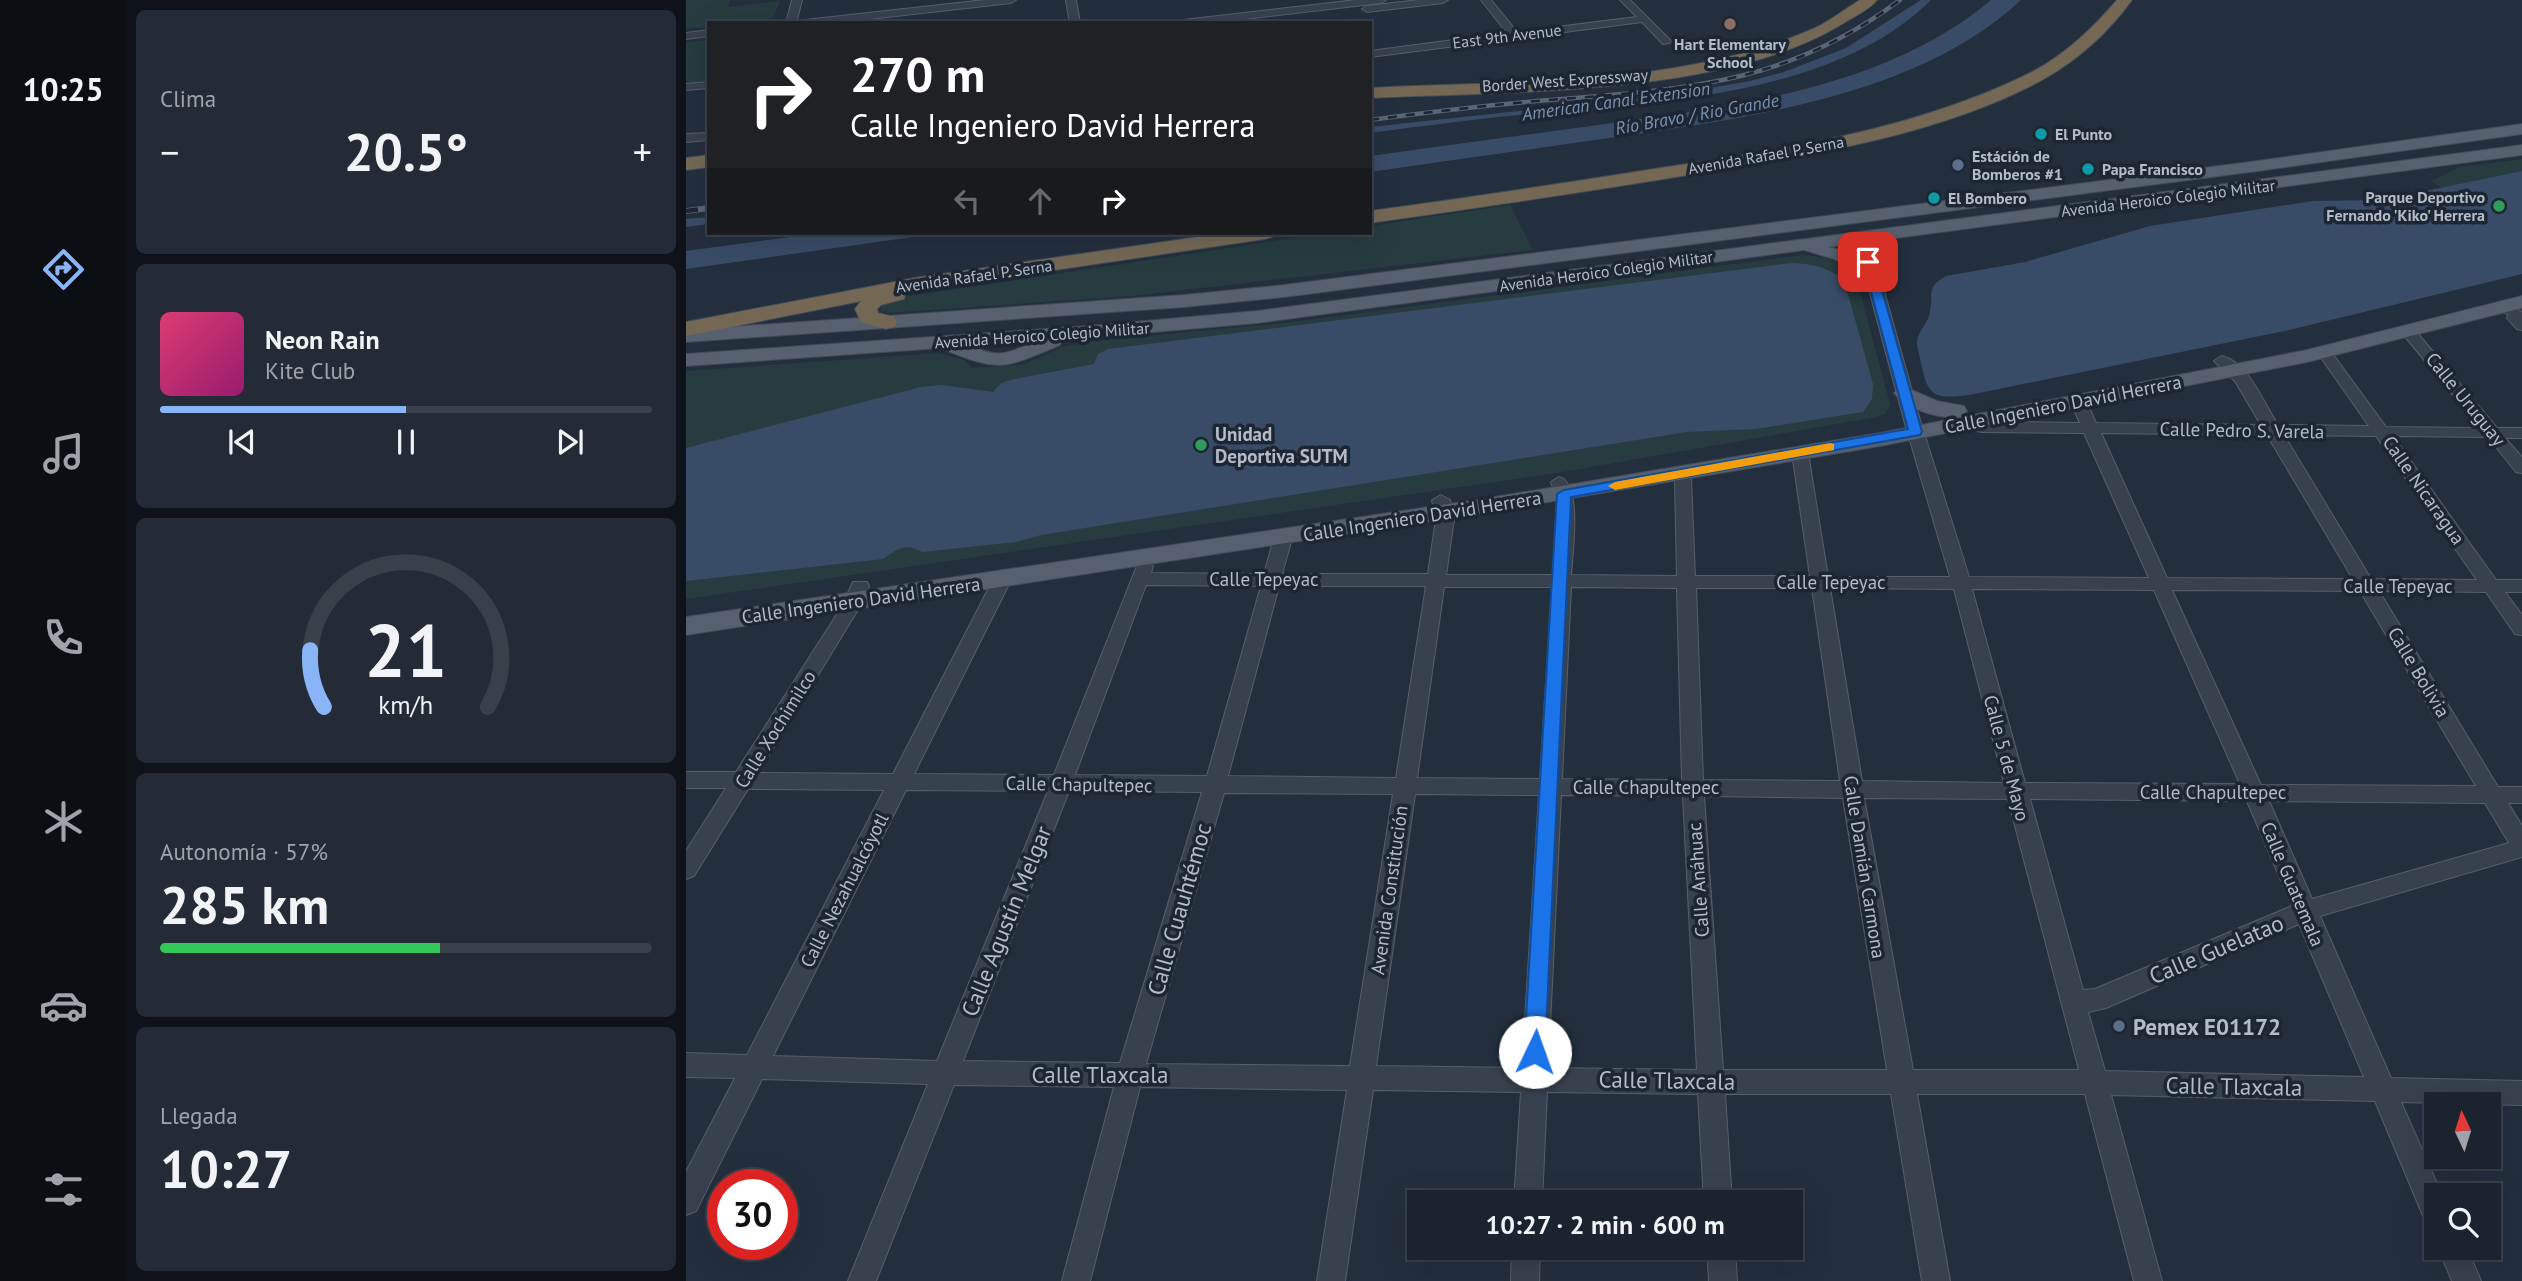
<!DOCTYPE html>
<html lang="es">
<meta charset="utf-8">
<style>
:root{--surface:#1b232e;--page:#242b36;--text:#f1f3f6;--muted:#a0a4aa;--line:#39404a;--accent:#8ab4f8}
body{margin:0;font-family:"PT Sans",sans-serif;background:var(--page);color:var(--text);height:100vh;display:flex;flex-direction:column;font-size:26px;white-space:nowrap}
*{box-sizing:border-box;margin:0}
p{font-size:23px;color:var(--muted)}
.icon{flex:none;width:38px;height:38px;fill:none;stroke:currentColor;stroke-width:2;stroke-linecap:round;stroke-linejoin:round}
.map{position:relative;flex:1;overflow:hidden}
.side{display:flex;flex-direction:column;gap:10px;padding:10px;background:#0f1319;width:560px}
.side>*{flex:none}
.guide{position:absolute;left:21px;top:21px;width:665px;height:214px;border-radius:0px;box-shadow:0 7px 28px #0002,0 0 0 2px var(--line);background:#202124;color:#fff;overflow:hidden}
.needle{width:46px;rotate:356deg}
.buttons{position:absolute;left:1738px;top:1092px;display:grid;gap:14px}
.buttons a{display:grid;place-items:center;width:77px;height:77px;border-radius:0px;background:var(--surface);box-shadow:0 7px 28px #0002,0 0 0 2px var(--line);font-size:35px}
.speed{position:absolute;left:21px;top:1169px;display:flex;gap:14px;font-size:35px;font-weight:700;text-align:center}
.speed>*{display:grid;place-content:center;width:91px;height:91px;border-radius:50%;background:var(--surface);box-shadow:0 7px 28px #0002,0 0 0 2px var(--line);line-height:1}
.speed .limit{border:10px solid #d22;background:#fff;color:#111}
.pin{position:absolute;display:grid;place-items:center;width:60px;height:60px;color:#fff;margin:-30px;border-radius:14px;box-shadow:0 4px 10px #0006}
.me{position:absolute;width:77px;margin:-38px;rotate:3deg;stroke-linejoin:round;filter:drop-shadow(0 0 5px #0008)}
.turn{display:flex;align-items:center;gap:24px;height:147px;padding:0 28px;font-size:32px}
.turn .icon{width:91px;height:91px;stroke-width:2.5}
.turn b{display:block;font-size:49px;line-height:60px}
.lanes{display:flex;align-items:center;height:66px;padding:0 28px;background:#0003;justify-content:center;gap:35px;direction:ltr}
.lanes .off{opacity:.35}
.big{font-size:52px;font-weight:700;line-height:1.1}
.side .tile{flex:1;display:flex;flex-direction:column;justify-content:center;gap:10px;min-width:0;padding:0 24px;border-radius:10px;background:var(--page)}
.side .dial{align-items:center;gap:0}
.dial svg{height:182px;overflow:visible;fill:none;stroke:var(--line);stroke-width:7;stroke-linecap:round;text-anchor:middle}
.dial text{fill:var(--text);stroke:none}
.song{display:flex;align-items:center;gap:21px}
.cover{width:84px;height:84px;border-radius:10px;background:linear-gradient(135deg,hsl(340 70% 55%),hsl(320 70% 35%))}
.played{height:7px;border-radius:4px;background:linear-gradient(90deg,var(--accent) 50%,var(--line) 50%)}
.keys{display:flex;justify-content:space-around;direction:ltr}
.heat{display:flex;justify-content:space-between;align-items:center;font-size:38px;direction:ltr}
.charge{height:10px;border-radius:5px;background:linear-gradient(90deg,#34c759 57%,var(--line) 0)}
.trip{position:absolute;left:721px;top:1190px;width:396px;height:70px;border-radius:0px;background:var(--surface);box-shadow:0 7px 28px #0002,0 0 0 2px var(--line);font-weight:700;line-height:70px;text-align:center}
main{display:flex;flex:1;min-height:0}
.menu{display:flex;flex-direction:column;width:126px;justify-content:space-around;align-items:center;background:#0b0e12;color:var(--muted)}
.menu .icon{width:49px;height:49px}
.menu .current{color:var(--accent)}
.menu b{font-size:32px;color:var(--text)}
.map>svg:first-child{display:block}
</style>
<main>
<nav class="menu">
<b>10:25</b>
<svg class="icon current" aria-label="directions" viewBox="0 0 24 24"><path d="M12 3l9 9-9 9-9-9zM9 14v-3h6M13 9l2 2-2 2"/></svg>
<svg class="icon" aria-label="music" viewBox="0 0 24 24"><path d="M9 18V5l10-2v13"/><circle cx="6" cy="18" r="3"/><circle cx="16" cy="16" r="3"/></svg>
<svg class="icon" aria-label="phone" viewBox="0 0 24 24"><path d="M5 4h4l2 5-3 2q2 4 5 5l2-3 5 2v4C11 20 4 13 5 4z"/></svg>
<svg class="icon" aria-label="climate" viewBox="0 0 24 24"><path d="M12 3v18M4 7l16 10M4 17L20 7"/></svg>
<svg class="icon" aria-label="car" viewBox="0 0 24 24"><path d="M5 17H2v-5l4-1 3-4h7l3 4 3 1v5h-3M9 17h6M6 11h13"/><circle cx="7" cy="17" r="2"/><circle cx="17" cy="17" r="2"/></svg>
<svg class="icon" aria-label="filters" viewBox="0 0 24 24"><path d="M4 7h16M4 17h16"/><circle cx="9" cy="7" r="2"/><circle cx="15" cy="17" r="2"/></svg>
</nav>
<section class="side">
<div class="tile"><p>Clima</p>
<div class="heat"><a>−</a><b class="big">20.5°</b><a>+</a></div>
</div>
<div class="tile">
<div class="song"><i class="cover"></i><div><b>Neon Rain</b><p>Kite Club</p></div></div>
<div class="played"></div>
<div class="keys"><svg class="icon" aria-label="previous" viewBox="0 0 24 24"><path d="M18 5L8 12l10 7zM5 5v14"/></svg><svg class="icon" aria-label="pause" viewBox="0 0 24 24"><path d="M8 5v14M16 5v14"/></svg><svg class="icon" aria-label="next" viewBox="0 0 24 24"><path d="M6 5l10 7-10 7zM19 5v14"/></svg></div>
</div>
<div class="tile dial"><svg viewBox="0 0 100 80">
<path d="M14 69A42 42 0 1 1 86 69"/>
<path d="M14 69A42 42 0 0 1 8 44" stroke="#8ab4f8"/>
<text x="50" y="56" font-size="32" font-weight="700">21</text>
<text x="50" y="72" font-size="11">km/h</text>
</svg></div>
<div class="tile"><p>Autonomía · 57%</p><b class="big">285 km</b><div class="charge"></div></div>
<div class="tile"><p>Llegada</p><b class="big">10:27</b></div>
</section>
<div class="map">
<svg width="1836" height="1281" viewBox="0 0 1836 1281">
<rect width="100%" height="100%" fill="#242f3e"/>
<g fill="#263c3f">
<path d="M 0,0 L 44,0 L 42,7 L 94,1 L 87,18 L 63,23 L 23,23 L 23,27 L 0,29 Z"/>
<path d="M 23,40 L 23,81 L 0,84 L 0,42 Z"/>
<path d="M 1836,159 L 1836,231 L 1744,181 L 1774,167 Z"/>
<path d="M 824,205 L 847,250 L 446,296 L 203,313 L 195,311 L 195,306 L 211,298 L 640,233 L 684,233 L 684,226 Z"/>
<path d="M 1116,255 C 1136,257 1158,259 1170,277 L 1204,404 L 1200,413 L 1191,417 L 871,473 L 0,599 L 0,371 L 253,353 L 278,360 L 286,368 L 339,364 L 376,347 L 406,341 L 599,323 Z"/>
</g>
<g fill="#394c67">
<path d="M 1305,0 L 1335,0 C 1231,98 1053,119 916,139 C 839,150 762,161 684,172 L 684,156 C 758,146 832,136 905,126 C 1040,107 1197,91 1305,0 Z"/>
<path d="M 1836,171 L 1836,274 L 1603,330 L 1283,395 C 1249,399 1242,398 1235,363 C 1234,357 1231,348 1231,342 C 1232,331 1243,322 1244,312 C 1248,293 1239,288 1260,276 L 1339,262 L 1464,226 L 1627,201 L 1696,200 Z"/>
<path d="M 135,233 L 255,233 L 0,269 L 0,251 Z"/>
<path d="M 1106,263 C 1127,264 1141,267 1158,280 L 1187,384 L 1186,399 L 1177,412 L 1070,429 L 1001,432 L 355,535 L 330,542 L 236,552 C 220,542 211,549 197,559 L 0,581 L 0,448 L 235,387 L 256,385 L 307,392 L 315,383 L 328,379 L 408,364 L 412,354 L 422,349 Z"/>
</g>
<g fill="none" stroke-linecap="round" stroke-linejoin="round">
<g fill="#394c67" fill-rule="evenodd">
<path d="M 1235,0 L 1245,0 C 1149,96 970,102 843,114 C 790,119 737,126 684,133 L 684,127 L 991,94 L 1064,81 L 1098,72 L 1160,48 Z"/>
<path d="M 23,217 L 23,224 L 0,227 L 0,219 Z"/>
</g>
<defs>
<g id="minor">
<path d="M 106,0 L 116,0 L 110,23 L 100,23 Z"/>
<path d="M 299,0 L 330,0 L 325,3 L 148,23 L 114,23 L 119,20 Z"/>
<path d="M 380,0 L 390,0 L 394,23 L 384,23 Z"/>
<path d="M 670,0 L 700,0 L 695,3 L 525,23 L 492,23 L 497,20 Z"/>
<path d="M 733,0 L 762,0 L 757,3 L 681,12 L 676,9 L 681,6 Z"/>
<path d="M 795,0 L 805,0 L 831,32 L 951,17 L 934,0 L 944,0 L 986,42 L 977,44 L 956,22 L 684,57 L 684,51 L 821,33 Z"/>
<path d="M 23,30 L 23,36 L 0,39 L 0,33 Z"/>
<path d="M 23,82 L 23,88 L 0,90 L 0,84 Z"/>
<path d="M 23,133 L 23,140 L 0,142 L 0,134 Z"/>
<path d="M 1176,233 L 1183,237 L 1234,420 L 1283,577 L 1463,578 L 1398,433 L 1296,432 L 1270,427 L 1268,424 L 1270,421 L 1394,423 L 1385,403 L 1393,398 L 1401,403 L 1410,423 L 1575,425 L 1549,381 L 1528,361 L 1536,356 C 1563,363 1578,404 1592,425 L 1683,426 L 1631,352 L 1638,348 L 1643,349 L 1700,427 L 1794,428 L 1717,334 L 1715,331 L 1717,328 L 1727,328 L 1811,428 L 1836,428 L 1836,438 L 1819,438 L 1836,457 L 1836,473 L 1830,472 L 1802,437 L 1707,436 L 1810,580 L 1836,580 L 1836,592 L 1819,592 L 1836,615 L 1836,635 L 1829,634 L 1800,592 L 1693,591 L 1812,787 L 1836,787 L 1836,803 L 1822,803 L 1836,826 L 1836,857 L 1634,916 L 1705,1078 L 1836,1081 L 1836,1105 L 1715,1102 L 1756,1195 L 1750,1195 L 1750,1227 L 1740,1223 L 1689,1101 L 1425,1095 L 1476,1281 L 1448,1281 L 1399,1094 L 1231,1094 L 1264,1281 L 1236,1281 L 1205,1094 L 1039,1094 L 1046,1202 L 1018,1202 L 1012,1094 L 861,1092 L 856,1202 L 828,1202 L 835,1092 L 687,1090 L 659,1281 L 631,1281 L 661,1090 L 454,1087 L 404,1281 L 376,1281 L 428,1087 L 268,1085 L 190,1281 L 162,1281 L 242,1084 L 76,1079 L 10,1211 L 0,1215 L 0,1172 L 49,1078 L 0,1077 L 0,1053 L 61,1055 L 198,790 L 62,789 L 8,876 L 0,879 L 0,851 L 40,788 L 0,788 L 0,772 L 50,772 L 155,608 L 167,582 L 181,582 L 183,586 L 173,608 L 72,773 L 207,774 L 307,580 L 316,574 L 325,580 L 228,774 L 368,775 L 452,563 L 464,563 L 467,567 L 465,573 L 578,574 L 588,538 L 597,532 L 606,538 L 596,574 L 742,574 L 750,519 L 746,500 L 755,495 L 764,500 L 768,519 L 760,575 L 867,575 L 871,501 L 865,482 L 873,477 C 897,483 886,555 885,575 L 991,576 L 989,479 L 986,475 L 994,470 L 1000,471 L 1005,479 L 1009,576 L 1124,576 L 1106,453 L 1114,448 L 1122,453 L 1142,577 L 1264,577 L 1218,420 L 1169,237 ZM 1415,433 L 1581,435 L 1667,579 L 1481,578 ZM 1598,435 L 1690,436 L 1791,580 L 1685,579 ZM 460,585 L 575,586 L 521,776 L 389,775 ZM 593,586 L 740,586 L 710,778 L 542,776 ZM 758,587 L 866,587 L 854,779 L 731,778 ZM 885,587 L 991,588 L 996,780 L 876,779 ZM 1010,588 L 1126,588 L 1154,781 L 1017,780 ZM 1144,588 L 1268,589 L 1318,783 L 1176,781 ZM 1286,589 L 1468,590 L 1554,784 L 1339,783 ZM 1486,590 L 1674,591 L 1790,786 L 1575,785 ZM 220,790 L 362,791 L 251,1061 L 87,1056 ZM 383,791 L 516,792 L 434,1063 L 277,1061 ZM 538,793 L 707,794 L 664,1066 L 460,1064 ZM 729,794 L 853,795 L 836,1068 L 690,1066 ZM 875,795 L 997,796 L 1011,1070 L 862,1068 ZM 1018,796 L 1157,798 L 1201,1070 L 1037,1070 ZM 1178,798 L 1322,799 L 1393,1070 L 1227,1070 ZM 1344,799 L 1561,801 L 1606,906 L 1409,989 L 1397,990 ZM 1583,801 L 1799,803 L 1823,843 L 1626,899 ZM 1613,924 L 1678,1077 L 1419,1071 L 1402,1012 L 1420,1008 Z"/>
<path d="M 1818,303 L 1836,312 L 1836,330 L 1831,329 L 1821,318 L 1822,315 L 1811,307 Z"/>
<path d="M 826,1248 L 854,1248 L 853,1281 L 825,1281 Z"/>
<path d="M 1021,1248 L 1049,1248 L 1051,1281 L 1023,1281 Z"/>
<path d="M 1752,1248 L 1781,1248 L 1795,1281 L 1766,1281 Z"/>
</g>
<g id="major">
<path d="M 1836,124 L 1836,134 L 1564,172 L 598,297 L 498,307 L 0,342 L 0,330 L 498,295 L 598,285 L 1564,162 Z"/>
<path d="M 1836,145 L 1836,155 L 1142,247 L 1160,251 L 1191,266 L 1193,270 L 1191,274 L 1177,274 L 1148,259 L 1118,250 L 571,323 L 376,340 L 374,345 C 315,370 314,372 254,348 L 0,366 L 0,354 L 403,326 L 571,311 ZM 348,342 C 323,353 312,359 286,346 Z"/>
<path d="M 1836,296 L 1836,308 L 1621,362 L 1194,446 L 797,513 L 0,635 L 0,617 L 797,499 L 1194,433 L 1621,350 Z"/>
<path d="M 1219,387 L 1251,401 L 1278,406 L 1281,411 L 1278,416 C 1258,421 1221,410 1208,393 L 1212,389 Z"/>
</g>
<g id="highway">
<path d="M 1174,0 L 1191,0 C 1184,9 1171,15 1161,21 C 1043,97 823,91 684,98 L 684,88 C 829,80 994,88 1129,28 C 1144,21 1159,9 1174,0 Z"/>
<path d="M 1431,0 L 1446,0 C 1422,33 1392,60 1356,80 C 1259,133 1127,155 1020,172 C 908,191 796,207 684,223 L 684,211 C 779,198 873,184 968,169 C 1094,150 1226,131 1342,74 C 1378,56 1405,30 1431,0 Z"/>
<path d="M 23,155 L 23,167 L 0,170 L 0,158 Z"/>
<path d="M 539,233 L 589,233 L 586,237 L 579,239 L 220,292 L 218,299 L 195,305 L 191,309 L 192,313 L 208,317 L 211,322 L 208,327 L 200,329 L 175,322 L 169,309 L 175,301 L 0,336 L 0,322 L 229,278 Z"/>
</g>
</defs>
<use href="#minor" stroke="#565f6c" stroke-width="2"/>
<use href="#major" stroke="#414a57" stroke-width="2"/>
<use href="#highway" stroke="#434c59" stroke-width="2"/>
<use href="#minor" fill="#38414e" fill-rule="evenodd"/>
<use href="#major" fill="#56606e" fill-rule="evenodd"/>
<use href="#highway" fill="#746855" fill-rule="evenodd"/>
<defs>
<path id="rail-far1" d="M 684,120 C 744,112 803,105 863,100 C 1000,89 1100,85 1214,0"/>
<path id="rail" d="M 0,211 L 23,208"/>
</defs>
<use href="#rail-far1" stroke="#5a6575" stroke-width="4.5"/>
<use href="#rail" stroke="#5a6575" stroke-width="6"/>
<use href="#rail-far1" stroke="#1d2633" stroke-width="2.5" stroke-dasharray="9" stroke-linecap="butt"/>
<use href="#rail" stroke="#1d2633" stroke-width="4.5" stroke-dasharray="12" stroke-linecap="butt"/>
</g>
<path fill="#1a73e8" stroke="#114b97" stroke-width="2" d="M 1179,260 L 1188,262 L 1236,432 L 1234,435 L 885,497 L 859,1052 L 856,1059 L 849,1061 L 841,1059 L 838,1052 L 871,494 L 878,490 L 1222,429 L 1177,262 Z"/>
<path fill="#f59e0b" d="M 1144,443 L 1148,444 L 1148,450 L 929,490 L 922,486 L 929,482 Z"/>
<circle fill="#8d6e63" stroke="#1d2633" stroke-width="2.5" cx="1044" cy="24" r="7"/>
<g fill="#0f9aa8" stroke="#1d2633" stroke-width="2.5">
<circle cx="1355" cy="134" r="7"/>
<circle cx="1402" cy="169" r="7"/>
<circle cx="1248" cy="198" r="7"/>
</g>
<g fill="#5c6f8a" stroke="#1d2633" stroke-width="2.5">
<circle cx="1272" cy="165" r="7"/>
<circle cx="1433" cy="1026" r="7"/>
</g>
<g fill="#2e9e5b" stroke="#1d2633" stroke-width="2.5">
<circle cx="1813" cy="206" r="7"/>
<circle cx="515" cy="445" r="7"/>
</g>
<g text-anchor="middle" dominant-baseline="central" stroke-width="7" stroke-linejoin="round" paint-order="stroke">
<g font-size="16" fill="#b4bcc9" stroke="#1d2633">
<text transform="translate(821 36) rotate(-7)">East 9th Avenue</text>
<text transform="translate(879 80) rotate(-4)">Border West Expressway</text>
<text transform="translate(1080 155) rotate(-10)">Avenida Rafael P. Serna</text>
<text transform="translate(1482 198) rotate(-7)">Avenida Heroico Colegio Militar</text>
<text transform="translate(920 271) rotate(-8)">Avenida Heroico Colegio Militar</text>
<text transform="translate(288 276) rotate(-8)">Avenida Rafael P. Serna</text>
<text transform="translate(356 335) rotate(-4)">Avenida Heroico Colegio Militar</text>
</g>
<g font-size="16" font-weight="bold" fill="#b4bcc9" stroke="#1d2633" text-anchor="start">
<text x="1044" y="44" text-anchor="middle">Hart Elementary<tspan x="1044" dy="18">School</tspan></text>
<text x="1369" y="134">El Punto</text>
<text x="1286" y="156">Estáción de<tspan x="1286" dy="18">Bomberos #1</tspan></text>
<text x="1416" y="169">Papa Francisco</text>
<text x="1799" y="197" text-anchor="end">Parque Deportivo<tspan x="1799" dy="18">Fernando 'Kiko' Herrera</tspan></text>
<text x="1262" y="198">El Bombero</text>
</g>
<g font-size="18" font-style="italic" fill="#7c92b1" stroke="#1d2633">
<text transform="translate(930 101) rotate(-8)">American Canal Extension</text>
<text transform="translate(1011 114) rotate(-10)">Río Bravo / Rio Grande</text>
</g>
<g font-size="19" fill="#b4bcc9" stroke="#1d2633">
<text transform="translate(1780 399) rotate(51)">Calle Uruguay</text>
<text transform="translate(1377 404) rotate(-11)">Calle Ingeniero David Herrera</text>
<text transform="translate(1556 430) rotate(1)">Calle Pedro S. Varela</text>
<text transform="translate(1738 490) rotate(55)">Calle Nicaragua</text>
<text transform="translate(736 516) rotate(-9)">Calle Ingeniero David Herrera</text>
<text x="578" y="579">Calle Tepeyac</text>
<text x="1145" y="582">Calle Tepeyac</text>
<text x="1712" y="586">Calle Tepeyac</text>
<text transform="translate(175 600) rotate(-8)">Calle Ingeniero David Herrera</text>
<text transform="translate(1733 672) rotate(59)">Calle Bolivia</text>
<text transform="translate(89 729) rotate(-58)">Calle Xochimilco</text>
<text transform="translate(1321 758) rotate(75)">Calle 5 de Mayo</text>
<text transform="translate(393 784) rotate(1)">Calle Chapultepec</text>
<text x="960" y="787">Calle Chapultepec</text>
<text x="1527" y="792">Calle Chapultepec</text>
<text transform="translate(1179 867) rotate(81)">Calle Damián Carmona</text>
<text transform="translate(1012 880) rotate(-94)">Calle Anáhuac</text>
<text transform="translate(1607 884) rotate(67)">Calle Guatemala</text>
<text transform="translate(158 890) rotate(-63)">Calle Nezahualcóyotl</text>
<text transform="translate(703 890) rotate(-82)">Avenida Constitución</text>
</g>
<g font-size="19" font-weight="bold" fill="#b4bcc9" stroke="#1d2633" text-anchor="start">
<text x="529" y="434">Unidad<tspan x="529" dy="22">Deportiva SUTM</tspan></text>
</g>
<g font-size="23" fill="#b4bcc9" stroke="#1d2633">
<text transform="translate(493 909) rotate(-74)">Calle Cuauhtémoc</text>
<text transform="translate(320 921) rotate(-68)">Calle Agustín Melgar</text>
<text transform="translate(1530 949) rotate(-23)">Calle Guelatao</text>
<text x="414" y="1074">Calle Tlaxcala</text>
<text transform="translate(981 1080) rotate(1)">Calle Tlaxcala</text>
<text transform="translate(1548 1086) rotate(1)">Calle Tlaxcala</text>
</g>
<g font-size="23" font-weight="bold" fill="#b4bcc9" stroke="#1d2633" text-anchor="start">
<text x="1447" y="1026">Pemex E01172</text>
</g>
</g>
</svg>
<div class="buttons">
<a><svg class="needle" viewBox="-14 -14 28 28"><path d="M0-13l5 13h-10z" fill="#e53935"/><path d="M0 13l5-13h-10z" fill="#a0a4aa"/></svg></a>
<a><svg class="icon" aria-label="search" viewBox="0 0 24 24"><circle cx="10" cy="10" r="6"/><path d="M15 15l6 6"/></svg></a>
</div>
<div class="speed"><div class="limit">30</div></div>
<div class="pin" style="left:1182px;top:262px;background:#d93025"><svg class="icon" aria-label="arrive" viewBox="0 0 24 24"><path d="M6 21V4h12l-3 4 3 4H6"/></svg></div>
<svg class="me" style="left:849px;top:1052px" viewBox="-20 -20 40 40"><circle r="19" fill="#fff"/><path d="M0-13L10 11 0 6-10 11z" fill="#1a73e8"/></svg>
<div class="trip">10:27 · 2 min · 600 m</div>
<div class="guide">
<div class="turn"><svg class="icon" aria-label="right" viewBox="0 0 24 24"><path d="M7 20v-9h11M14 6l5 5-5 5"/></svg><div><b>270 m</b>Calle Ingeniero David Herrera</div></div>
<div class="lanes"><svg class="icon off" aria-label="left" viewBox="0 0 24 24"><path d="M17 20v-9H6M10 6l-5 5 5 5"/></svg><svg class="icon off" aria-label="ahead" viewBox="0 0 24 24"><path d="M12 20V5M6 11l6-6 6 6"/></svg><svg class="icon" aria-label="right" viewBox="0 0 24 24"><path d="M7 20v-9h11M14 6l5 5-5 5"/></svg></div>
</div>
</div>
</main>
